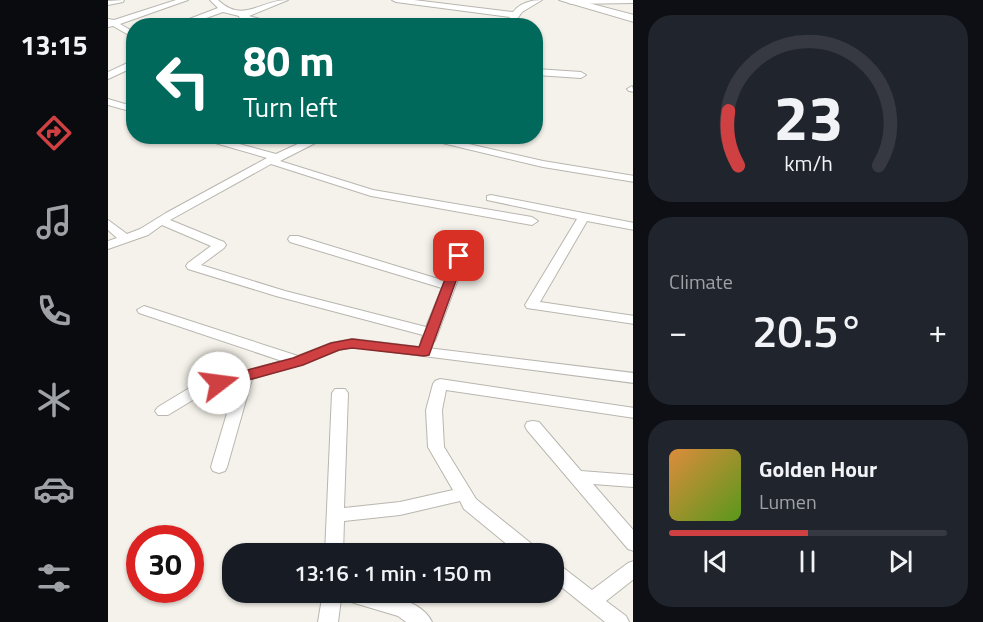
<!DOCTYPE html>
<meta charset="utf-8">
<style>
:root{--surface:#171b24;--page:#20242c;--text:#f1f3f6;--muted:#9ea1a6;--line:#363941;--accent:#cf4043}
body{margin:0;font-family:"Titillium Web",sans-serif;background:var(--page);color:var(--text);height:100vh;display:flex;flex-direction:column;font-size:22px;white-space:nowrap}
*{box-sizing:border-box;margin:0}
p{font-size:20px;color:var(--muted)}
.icon{flex:none;width:33px;height:33px;fill:none;stroke:currentColor;stroke-width:2;stroke-linecap:round;stroke-linejoin:round}
.map{position:relative;flex:1;overflow:hidden}
.sheet{display:flex;flex-direction:column;gap:15px;padding:15px;background:#0d0f14;width:350px}
.sheet>*{flex:none}
.guide{position:absolute;left:18px;top:18px;width:417px;height:126px;border-radius:24px;box-shadow:0 2px 4px #0004;background:#00695c;color:#fff;overflow:hidden}
.speed{position:absolute;left:18px;top:525px;display:flex;gap:12px;font-size:30px;font-weight:700;text-align:center}
.speed>*{display:grid;place-content:center;width:78px;height:78px;border-radius:50%;background:var(--surface);box-shadow:0 2px 4px #0004;line-height:1}
.speed .limit{border:9px solid #d22;background:#fff;color:#111}
.pin{position:absolute;display:grid;place-items:center;width:51px;height:51px;color:#fff;margin:-26px;border-radius:12px;box-shadow:0 3px 9px #0006}
.me{position:absolute;width:66px;margin:-33px;rotate:75deg;stroke-linejoin:round;filter:drop-shadow(0 0 4px #0008)}
.turn{display:flex;align-items:center;gap:21px;height:126px;padding:0 18px;font-size:27px}
.turn .icon{width:78px;height:78px;stroke-width:2.5}
.turn b{display:block;font-size:42px;line-height:51px}
.big{font-size:45px;font-weight:600;line-height:1.1}
.sheet .tile{flex:1;display:flex;flex-direction:column;justify-content:center;gap:9px;min-width:0;padding:0 21px;border-radius:24px;background:var(--page)}
.sheet .dial{align-items:center;gap:0}
.dial svg{height:156px;overflow:visible;fill:none;stroke:var(--line);stroke-width:7;stroke-linecap:round;text-anchor:middle}
.dial text{fill:var(--text);stroke:none}
.song{display:flex;align-items:center;gap:18px}
.cover{width:72px;height:72px;border-radius:9px;background:linear-gradient(135deg,hsl(30 70% 55%),hsl(90 70% 35%))}
.played{height:6px;border-radius:3px;background:linear-gradient(90deg,var(--accent) 50%,var(--line) 50%)}
.keys{display:flex;justify-content:space-around;direction:ltr}
.heat{display:flex;justify-content:space-between;align-items:center;font-size:33px;direction:ltr}
.trip{position:absolute;left:114px;top:543px;width:342px;height:60px;border-radius:24px;background:var(--surface);box-shadow:0 2px 4px #0004;font-weight:600;line-height:60px;text-align:center}
main{display:flex;flex:1;min-height:0}
.tab-bar{display:flex;flex-direction:column;width:108px;justify-content:space-around;align-items:center;background:#090b0e;color:var(--muted)}
.tab-bar .icon{width:42px;height:42px}
.tab-bar .selected{color:var(--accent)}
.tab-bar b{font-size:27px;color:var(--text)}
.map>svg:first-child{display:block}
</style>
<main>
<nav class="tab-bar">
<b>13:15</b>
<svg class="icon selected" aria-label="directions" viewBox="0 0 24 24"><path d="M12 3l9 9-9 9-9-9zM9 14v-3h6M13 9l2 2-2 2"/></svg>
<svg class="icon" aria-label="music" viewBox="0 0 24 24"><path d="M9 18V5l10-2v13"/><circle cx="6" cy="18" r="3"/><circle cx="16" cy="16" r="3"/></svg>
<svg class="icon" aria-label="phone" viewBox="0 0 24 24"><path d="M5 4h4l2 5-3 2q2 4 5 5l2-3 5 2v4C11 20 4 13 5 4z"/></svg>
<svg class="icon" aria-label="climate" viewBox="0 0 24 24"><path d="M12 3v18M4 7l16 10M4 17L20 7"/></svg>
<svg class="icon" aria-label="car" viewBox="0 0 24 24"><path d="M5 17H2v-5l4-1 3-4h7l3 4 3 1v5h-3M9 17h6M6 11h13"/><circle cx="7" cy="17" r="2"/><circle cx="17" cy="17" r="2"/></svg>
<svg class="icon" aria-label="filters" viewBox="0 0 24 24"><path d="M4 7h16M4 17h16"/><circle cx="9" cy="7" r="2"/><circle cx="15" cy="17" r="2"/></svg>
</nav>
<div class="map">
<svg width="526" height="622" viewBox="0 0 526 622">
<rect width="100%" height="100%" fill="#f4f2ea"/>
<g fill="none" stroke-linecap="round" stroke-linejoin="round">
<defs>
<g id="minor">
<path d="M 16,0 L 15,2 L 0,5 L 0,1 Z"/>
<path d="M 68,0 L 80,0 L 12,24 L 26,32 L 26,38 L 5,26 L 0,27 L 0,19 L 6,20 Z"/>
<path d="M 102,0 L 110,0 C 135,24 152,0 180,0 L 141,16 L 177,26 L 161,26 L 132,19 L 131,16 L 115,12 L 76,26 L 63,26 L 110,8 Z"/>
<path d="M 284,0 L 306,0 L 405,12 C 412,3 423,0 434,0 L 414,12 L 404,26 L 396,26 L 402,17 L 288,2 Z"/>
<path d="M 462,0 L 526,0 L 526,3 L 463,4 L 459,2 Z"/>
<path d="M 309,23 L 323,26 L 308,26 Z"/>
<path d="M 26,60 L 26,67 L 0,79 L 0,72 Z"/>
<path d="M 428,69 L 473,72 L 478,75 L 473,78 L 428,75 Z"/>
<path d="M 524,86 L 526,92 L 521,91 L 519,89 Z"/>
<path d="M 0,99 L 17,104 L 26,99 L 26,106 L 18,110 L 0,105 Z"/>
<path d="M 83,136 L 102,136 L 168,154 L 207,136 L 221,136 L 172,161 L 265,190 L 424,217 L 430,221 L 424,225 L 263,196 L 163,164 L 62,220 L 116,242 L 118,245 L 116,248 L 93,265 L 177,291 L 318,327 L 334,288 L 182,242 L 180,239 L 182,236 L 190,236 L 337,281 L 341,262 L 347,253 L 355,253 L 357,256 L 353,262 L 352,274 L 327,341 L 320,345 L 313,341 L 315,335 L 168,296 L 80,269 L 78,266 L 80,263 L 103,246 L 54,225 L 40,235 L 0,249 L 0,241 L 9,238 L 0,230 L 0,220 L 19,234 L 32,229 L 58,213 L 159,158 Z"/>
<path d="M 305,136 L 326,136 L 435,161 L 526,176 L 526,182 L 435,167 Z"/>
<path d="M 383,195 L 526,223 L 526,230 L 479,221 L 432,302 L 526,316 L 526,324 L 419,308 L 417,305 L 469,219 L 379,200 L 379,196 Z"/>
<path d="M 36,306 L 190,356 L 223,343 L 245,339 L 526,373 L 526,383 L 245,347 L 231,350 L 195,364 L 144,379 L 119,467 L 117,471 L 111,473 L 105,471 L 103,467 L 128,383 L 98,392 L 60,415 L 50,415 L 47,411 L 50,407 L 88,384 L 174,361 L 31,313 L 29,310 Z"/>
<path d="M 332,379 L 526,408 L 526,418 L 338,390 L 334,410 L 336,447 L 368,499 L 430,549 L 433,554 L 411,554 L 356,509 L 352,501 L 292,515 L 236,521 L 235,554 L 217,554 L 224,393 L 227,389 L 237,389 L 240,393 L 236,508 L 292,502 L 345,490 L 320,447 L 318,410 L 325,384 L 327,381 Z"/>
<path d="M 425,421 L 431,422 L 473,471 L 526,475 L 526,487 L 485,484 L 526,531 L 526,551 L 520,549 L 419,430 L 417,426 L 419,422 Z"/>
<path d="M 526,561 L 526,579 L 498,601 L 518,616 L 521,622 L 497,622 L 446,581 L 446,563 L 453,566 L 484,590 L 520,563 Z"/>
<path d="M 215,592 C 244,592 309,590 324,622 L 298,622 L 290,616 L 233,599 L 230,622 L 210,622 Z"/>
</g>
<path id="secondary" d="M 451,0 L 469,0 L 526,15 L 526,22 Z"/>
</defs>
<use href="#minor" stroke="#b9b6b0" stroke-width="2"/>
<use href="#secondary" stroke="#b9b6b0" stroke-width="2"/>
<use href="#minor" fill="#fff" fill-rule="evenodd"/>
<use href="#secondary" fill="#fff" fill-rule="evenodd"/>
</g>
<path fill="#cf4043" stroke="#872a2c" stroke-width="1.5" d="M 351,253 L 357,256 L 321,355 L 316,356 L 244,348 L 231,350 L 195,365 L 111,388 L 104,383 L 106,379 L 185,358 L 223,343 L 244,339 L 311,347 L 339,274 C 341,265 341,255 351,253 Z"/>
</svg>
<div class="speed"><div class="limit">30</div></div>
<div class="pin" style="left:351px;top:256px;background:#d93025"><svg class="icon" aria-label="arrive" viewBox="0 0 24 24"><path d="M6 21V4h12l-3 4 3 4H6"/></svg></div>
<svg class="me" style="left:111px;top:383px" viewBox="-20 -20 40 40"><circle r="19" fill="#fff"/><path d="M0-13L10 11 0 6-10 11z" fill="#cf4043"/></svg>
<div class="trip">13:16 · 1 min · 150 m</div>
<div class="guide">
<div class="turn"><svg class="icon" aria-label="left" viewBox="0 0 24 24"><path d="M17 20v-9H6M10 6l-5 5 5 5"/></svg><div><b>80 m</b>Turn left</div></div>
</div>
</div>
<section class="sheet">
<div class="tile dial"><svg viewBox="0 0 100 80">
<path d="M14 69A42 42 0 1 1 86 69"/>
<path d="M14 69A42 42 0 0 1 9 41" stroke="#cf4043"/>
<text x="50" y="56" font-size="32" font-weight="700">23</text>
<text x="50" y="72" font-size="11">km/h</text>
</svg></div>
<div class="tile"><p>Climate</p>
<div class="heat"><a>−</a><b class="big">20.5°</b><a>+</a></div>
</div>
<div class="tile">
<div class="song"><i class="cover"></i><div><b>Golden Hour</b><p>Lumen</p></div></div>
<div class="played"></div>
<div class="keys"><svg class="icon" aria-label="previous" viewBox="0 0 24 24"><path d="M18 5L8 12l10 7zM5 5v14"/></svg><svg class="icon" aria-label="pause" viewBox="0 0 24 24"><path d="M8 5v14M16 5v14"/></svg><svg class="icon" aria-label="next" viewBox="0 0 24 24"><path d="M6 5l10 7-10 7zM19 5v14"/></svg></div>
</div>
</section>
</main>
